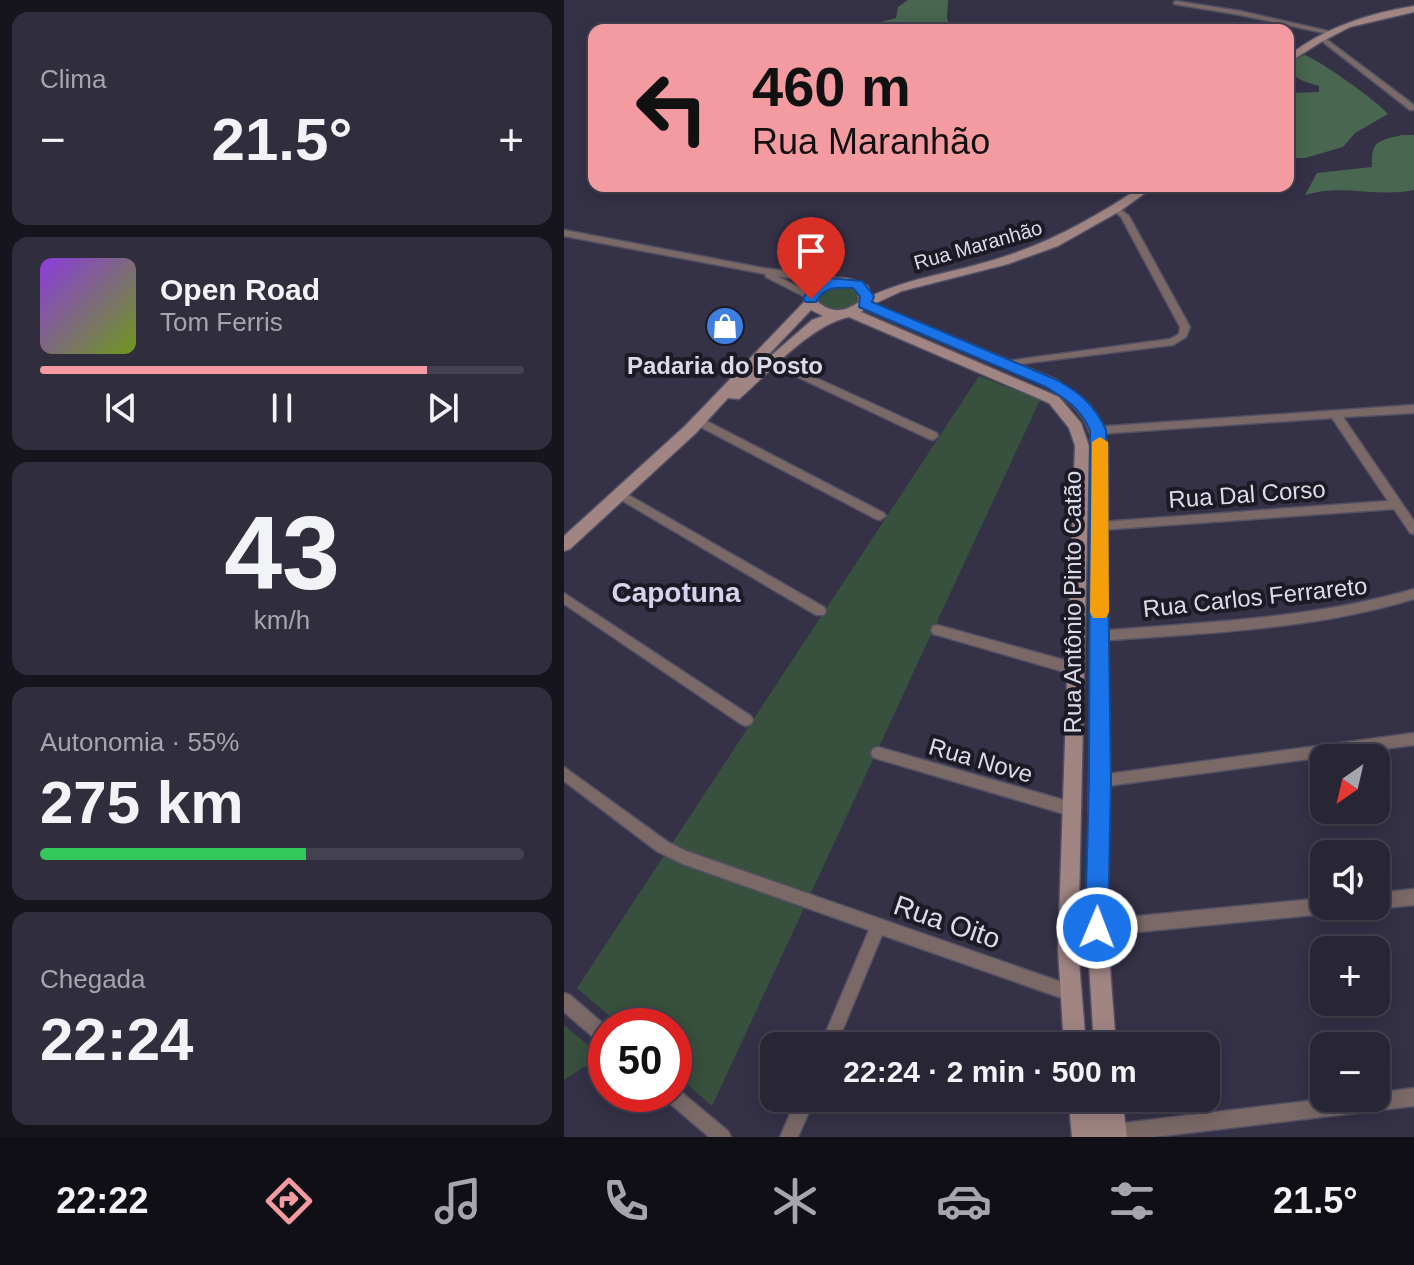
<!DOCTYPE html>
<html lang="pt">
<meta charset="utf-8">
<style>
:root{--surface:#282535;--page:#302d3d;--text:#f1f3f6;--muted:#a5a5ad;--line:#444250;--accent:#f49aa1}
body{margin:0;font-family:Helvetica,sans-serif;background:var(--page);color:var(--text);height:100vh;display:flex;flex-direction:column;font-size:30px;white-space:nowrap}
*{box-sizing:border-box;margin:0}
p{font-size:26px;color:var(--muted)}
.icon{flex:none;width:44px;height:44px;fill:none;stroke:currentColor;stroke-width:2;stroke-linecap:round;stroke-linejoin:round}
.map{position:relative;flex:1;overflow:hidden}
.drawer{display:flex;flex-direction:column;gap:12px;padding:12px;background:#16141d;width:564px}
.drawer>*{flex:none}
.banner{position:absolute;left:24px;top:24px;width:706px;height:168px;border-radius:16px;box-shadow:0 4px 20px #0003,0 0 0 2px var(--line);background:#f49aa1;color:#111;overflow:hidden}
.needle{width:52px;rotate:214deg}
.controls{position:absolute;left:746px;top:744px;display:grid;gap:16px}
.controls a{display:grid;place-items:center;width:80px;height:80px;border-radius:16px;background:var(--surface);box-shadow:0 4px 20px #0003,0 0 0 2px var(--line);font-size:40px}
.speed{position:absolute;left:24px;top:1008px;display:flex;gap:16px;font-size:40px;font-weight:700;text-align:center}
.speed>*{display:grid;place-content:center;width:104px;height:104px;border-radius:50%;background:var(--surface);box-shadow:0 4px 20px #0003,0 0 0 2px var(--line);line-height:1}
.speed .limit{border:12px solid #d22;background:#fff;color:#111}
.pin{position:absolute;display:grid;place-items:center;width:68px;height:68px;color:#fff;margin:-82px -34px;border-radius:50% 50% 50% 0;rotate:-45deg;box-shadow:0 0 8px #0007}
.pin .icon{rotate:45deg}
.me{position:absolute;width:88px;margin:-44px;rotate:1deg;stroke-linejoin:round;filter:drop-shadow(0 0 6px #0008)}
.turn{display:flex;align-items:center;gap:28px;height:168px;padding:0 32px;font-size:36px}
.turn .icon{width:104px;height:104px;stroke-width:2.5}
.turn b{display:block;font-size:56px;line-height:68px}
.big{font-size:60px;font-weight:700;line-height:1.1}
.drawer .widget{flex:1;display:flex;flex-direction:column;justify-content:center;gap:12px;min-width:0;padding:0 28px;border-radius:16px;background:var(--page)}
.drawer .dial{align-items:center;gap:0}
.dial b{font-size:104px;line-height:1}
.song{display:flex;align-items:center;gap:24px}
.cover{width:96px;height:96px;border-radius:12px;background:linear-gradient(135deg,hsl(270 70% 55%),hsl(80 70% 35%))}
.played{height:8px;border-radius:4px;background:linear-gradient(90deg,var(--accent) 80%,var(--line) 80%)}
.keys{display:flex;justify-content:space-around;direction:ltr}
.heat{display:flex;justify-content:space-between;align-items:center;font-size:44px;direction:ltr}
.charge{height:12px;border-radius:6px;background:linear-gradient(90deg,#34c759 55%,var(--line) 0)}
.trip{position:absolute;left:196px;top:1032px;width:460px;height:80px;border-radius:16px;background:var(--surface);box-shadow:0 4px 20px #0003,0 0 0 2px var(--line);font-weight:700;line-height:80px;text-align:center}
.tab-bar{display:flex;height:128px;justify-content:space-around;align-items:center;background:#100f15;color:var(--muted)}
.tab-bar .icon{width:56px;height:56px}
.tab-bar .active{color:var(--accent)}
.tab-bar b{font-size:36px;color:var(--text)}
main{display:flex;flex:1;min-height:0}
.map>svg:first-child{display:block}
</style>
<main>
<section class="drawer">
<div class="widget"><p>Clima</p>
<div class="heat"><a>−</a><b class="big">21.5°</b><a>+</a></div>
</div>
<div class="widget">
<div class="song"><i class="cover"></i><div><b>Open Road</b><p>Tom Ferris</p></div></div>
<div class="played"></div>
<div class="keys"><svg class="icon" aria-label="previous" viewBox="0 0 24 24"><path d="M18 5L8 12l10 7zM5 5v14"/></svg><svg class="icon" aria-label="pause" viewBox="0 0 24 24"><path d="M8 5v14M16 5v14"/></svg><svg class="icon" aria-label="next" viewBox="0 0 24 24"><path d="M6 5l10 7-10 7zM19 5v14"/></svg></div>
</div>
<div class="widget dial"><b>43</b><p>km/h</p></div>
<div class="widget"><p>Autonomia · 55%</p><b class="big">275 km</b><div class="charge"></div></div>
<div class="widget"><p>Chegada</p><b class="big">22:24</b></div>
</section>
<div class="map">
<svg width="850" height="1137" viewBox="0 0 850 1137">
<rect width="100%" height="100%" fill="#353147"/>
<g fill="#38503e">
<path d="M 267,284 L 288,285 L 297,290 L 297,301 L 284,310 L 266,310 L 252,299 L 252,296 Z"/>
<path d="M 415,376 L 476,400 L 148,1106 L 110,1073 L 110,1026 L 57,1026 L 13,988 Z"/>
<path d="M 0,1025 L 37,1056 L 0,1080 Z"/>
</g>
<g fill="#496650">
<path d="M 344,0 L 384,0 L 383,18 L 387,30 L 287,30 L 332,18 L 334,7 Z"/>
<path d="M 741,55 C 758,62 813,101 824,114 L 791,133 L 779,147 L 741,158 L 724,158 L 724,93 L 755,92 L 755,86 C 739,81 724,78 724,60 Z"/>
<path d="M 838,135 L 850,135 L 850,190 C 811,198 780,183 741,195 L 753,173 L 808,167 C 807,140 814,141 838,135 Z"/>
</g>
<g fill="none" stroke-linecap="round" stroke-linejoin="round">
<defs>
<g id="street">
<path d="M 612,1 L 676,11 L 768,32 L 765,34 L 676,15 L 610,4 L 610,2 Z"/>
<path d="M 754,36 L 758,36 L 850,105 L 850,110 L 846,110 L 754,38 Z"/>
<path d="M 552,206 L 565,216 L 626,327 L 622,337 L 609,345 L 439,366 L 438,364 L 443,361 L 606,339 L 615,334 L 616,327 L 557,217 L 548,209 Z"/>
<path d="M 0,230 L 199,268 L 273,278 L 278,281 L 273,284 L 213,276 L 250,295 L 250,299 L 247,300 L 202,277 L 201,274 L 0,236 Z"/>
<path d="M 195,352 L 373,433 L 374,436 L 369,440 L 365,439 L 191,357 L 190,355 Z"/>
<path d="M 850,405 L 850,413 L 779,417 L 850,521 L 850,534 L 846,533 L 830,509 L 536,530 L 530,526 L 536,522 L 824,501 L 768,418 L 534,434 L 530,433 L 529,430 L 530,427 Z"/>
<path d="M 133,416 L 320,513 L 322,516 L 316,520 L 312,519 L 129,423 L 128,420 L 129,417 Z"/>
<path d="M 56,490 L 260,607 L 262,611 L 260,615 L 252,615 L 52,497 L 50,494 L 52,491 Z"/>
<path d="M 850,589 L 850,599 C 748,630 642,633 536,641 L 532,640 L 530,636 L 532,632 L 536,631 C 642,622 747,619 850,589 Z"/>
<path d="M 0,593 L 187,716 L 189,720 L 187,724 L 182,726 L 177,724 L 0,604 Z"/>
<path d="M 373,625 L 511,663 L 516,665 L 517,669 L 516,673 L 511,675 L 373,635 L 369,634 L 367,630 L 369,626 Z"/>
<path d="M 850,733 L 850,745 L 536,787 L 531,786 L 529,781 L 531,776 L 536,775 Z"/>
<path d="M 314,747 L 507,802 L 512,804 L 514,809 L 512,814 L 507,816 L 314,759 L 309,757 L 307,753 L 309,749 Z"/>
<path d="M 0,767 L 104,842 L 122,851 L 506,985 L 512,987 L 514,993 L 512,999 L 506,1001 L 318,935 L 272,1046 L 256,1046 L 305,930 L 119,864 L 94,852 L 0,781 Z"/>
<path d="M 850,889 L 850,905 L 812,909 L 806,906 L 812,906 L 812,893 Z"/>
<path d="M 760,898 L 760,906 L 768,906 L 765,911 L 760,914 L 533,936 L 528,933 L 525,928 L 528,923 L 533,920 Z"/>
<path d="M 0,993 L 6,995 L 42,1026 L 42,1045 L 36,1043 L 0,1012 Z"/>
<path d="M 110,1086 L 164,1131 L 167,1137 L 145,1137 L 102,1100 L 99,1094 L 110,1094 Z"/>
<path d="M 850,1088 L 850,1106 L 590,1137 L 544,1137 L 542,1133 L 545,1127 L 551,1124 L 770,1098 L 812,1098 L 812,1093 Z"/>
<path d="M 233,1098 L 251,1098 L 234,1137 L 216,1137 Z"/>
</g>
<g id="secondary">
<path d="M 850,6 L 850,12 L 786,27 L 757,42 L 724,63 L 724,56 C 762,27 803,14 850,6 Z"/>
<path d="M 578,186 L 591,186 L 556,211 L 494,246 L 444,264 L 338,291 L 310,304 L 493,380 L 526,405 L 538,425 L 544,447 L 543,928 L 552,1046 L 530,1046 L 523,928 L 530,447 C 524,417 508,402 483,386 L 301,309 L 297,312 L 495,397 L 517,423 L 525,446 L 514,949 L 522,1046 L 500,1046 L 494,949 L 511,446 L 505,428 L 485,403 L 285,317 C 245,326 206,372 175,399 L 164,398 L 132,433 L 6,549 L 0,551 L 0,536 L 122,425 L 241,301 L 246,288 C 271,277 278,273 304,286 L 307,296 C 348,277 393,272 436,258 C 487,242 534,216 578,186 ZM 275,285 L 282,285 L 294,291 L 295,302 C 281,312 267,314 253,301 L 256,293 ZM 247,310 L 259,316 L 248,320 L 187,373 Z"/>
<path d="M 507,1098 L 532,1098 L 537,1108 L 536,1098 L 558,1098 L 563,1137 L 508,1137 L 505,1104 Z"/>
</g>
</defs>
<use href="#street" stroke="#535064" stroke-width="3"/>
<use href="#secondary" stroke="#535064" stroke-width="3"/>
<use href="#street" fill="#7a6967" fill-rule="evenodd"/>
<use href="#secondary" fill="#a08583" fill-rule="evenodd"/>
</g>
<path fill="#1a73e8" stroke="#114b97" stroke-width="2" d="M 264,278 L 298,281 L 310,296 L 308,302 L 493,380 C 516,393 531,405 542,430 L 547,781 L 544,928 L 541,937 L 533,940 L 524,937 L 521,928 L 525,781 L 526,430 C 516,408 502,399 482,387 L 295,307 L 296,296 L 289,288 C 272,287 261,286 252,302 L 242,302 L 239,299 L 245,288 Z"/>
<path fill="#f59e0b" d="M 536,437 L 544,442 L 545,612 L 542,618 L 529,618 L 526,612 L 528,442 Z"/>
<defs>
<symbol id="shop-disc" viewBox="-11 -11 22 22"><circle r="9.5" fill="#3f7fe0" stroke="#1c1b25"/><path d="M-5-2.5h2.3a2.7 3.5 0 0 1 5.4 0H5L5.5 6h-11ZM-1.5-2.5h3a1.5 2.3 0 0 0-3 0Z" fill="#fff"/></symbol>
</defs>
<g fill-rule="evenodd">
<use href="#shop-disc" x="139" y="304" width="44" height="44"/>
</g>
<g text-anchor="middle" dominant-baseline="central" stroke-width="8" stroke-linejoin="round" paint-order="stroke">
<g font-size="20" fill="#dcdbe9" stroke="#1c1b25">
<text transform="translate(414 245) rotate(-16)">Rua Maranhão</text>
</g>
<g font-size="24" font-weight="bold" fill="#dcdbe9" stroke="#1c1b25">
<text x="161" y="365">Padaria do Posto</text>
</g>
<g font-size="24" fill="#dcdbe9" stroke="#1c1b25">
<text transform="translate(683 494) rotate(-4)">Rua Dal Corso</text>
<text transform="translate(691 597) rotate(-6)">Rua Carlos Ferrareto</text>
<text transform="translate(508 602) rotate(-90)">Rua Antônio Pinto Catão</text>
<text transform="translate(417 760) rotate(16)">Rua Nove</text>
</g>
<g font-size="28" font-weight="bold" fill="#d6d3ee" stroke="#1c1b25">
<text x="112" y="592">Capotuna</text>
</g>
<g font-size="28" fill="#dcdbe9" stroke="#1c1b25">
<text transform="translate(383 922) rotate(19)">Rua Oito</text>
</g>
</g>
</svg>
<div class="controls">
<a><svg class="needle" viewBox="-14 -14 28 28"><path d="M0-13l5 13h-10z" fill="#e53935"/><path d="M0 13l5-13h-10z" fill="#a5a5ad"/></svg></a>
<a><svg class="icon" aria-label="sound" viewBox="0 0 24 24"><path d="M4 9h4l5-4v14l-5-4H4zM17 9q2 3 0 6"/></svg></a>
<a>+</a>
<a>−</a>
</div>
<div class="speed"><div class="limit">50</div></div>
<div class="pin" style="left:247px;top:299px;background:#d93025"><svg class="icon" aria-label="arrive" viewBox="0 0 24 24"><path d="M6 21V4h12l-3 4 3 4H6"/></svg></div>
<svg class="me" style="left:533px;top:928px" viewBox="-20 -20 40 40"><circle r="17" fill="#1a73e8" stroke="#fff" stroke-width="3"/><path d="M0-11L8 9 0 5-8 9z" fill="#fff"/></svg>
<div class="trip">22:24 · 2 min · 500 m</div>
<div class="banner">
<div class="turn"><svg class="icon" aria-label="left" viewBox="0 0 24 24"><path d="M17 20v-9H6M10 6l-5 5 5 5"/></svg><div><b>460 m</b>Rua Maranhão</div></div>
</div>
</div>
</main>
<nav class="tab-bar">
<b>22:22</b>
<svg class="icon active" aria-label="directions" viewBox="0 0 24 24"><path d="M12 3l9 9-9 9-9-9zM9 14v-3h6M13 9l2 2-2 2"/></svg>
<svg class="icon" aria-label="music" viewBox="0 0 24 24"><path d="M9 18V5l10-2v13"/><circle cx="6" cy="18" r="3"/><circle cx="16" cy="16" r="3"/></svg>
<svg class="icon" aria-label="phone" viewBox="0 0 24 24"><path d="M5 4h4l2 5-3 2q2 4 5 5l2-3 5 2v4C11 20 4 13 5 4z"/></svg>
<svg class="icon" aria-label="climate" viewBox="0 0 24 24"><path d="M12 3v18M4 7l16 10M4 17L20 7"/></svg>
<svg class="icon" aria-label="car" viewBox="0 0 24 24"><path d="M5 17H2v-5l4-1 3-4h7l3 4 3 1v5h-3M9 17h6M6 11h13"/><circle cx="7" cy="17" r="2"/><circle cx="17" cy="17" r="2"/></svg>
<svg class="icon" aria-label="filters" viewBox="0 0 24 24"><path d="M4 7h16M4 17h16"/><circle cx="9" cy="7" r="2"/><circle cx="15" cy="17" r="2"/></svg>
<b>21.5°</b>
</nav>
